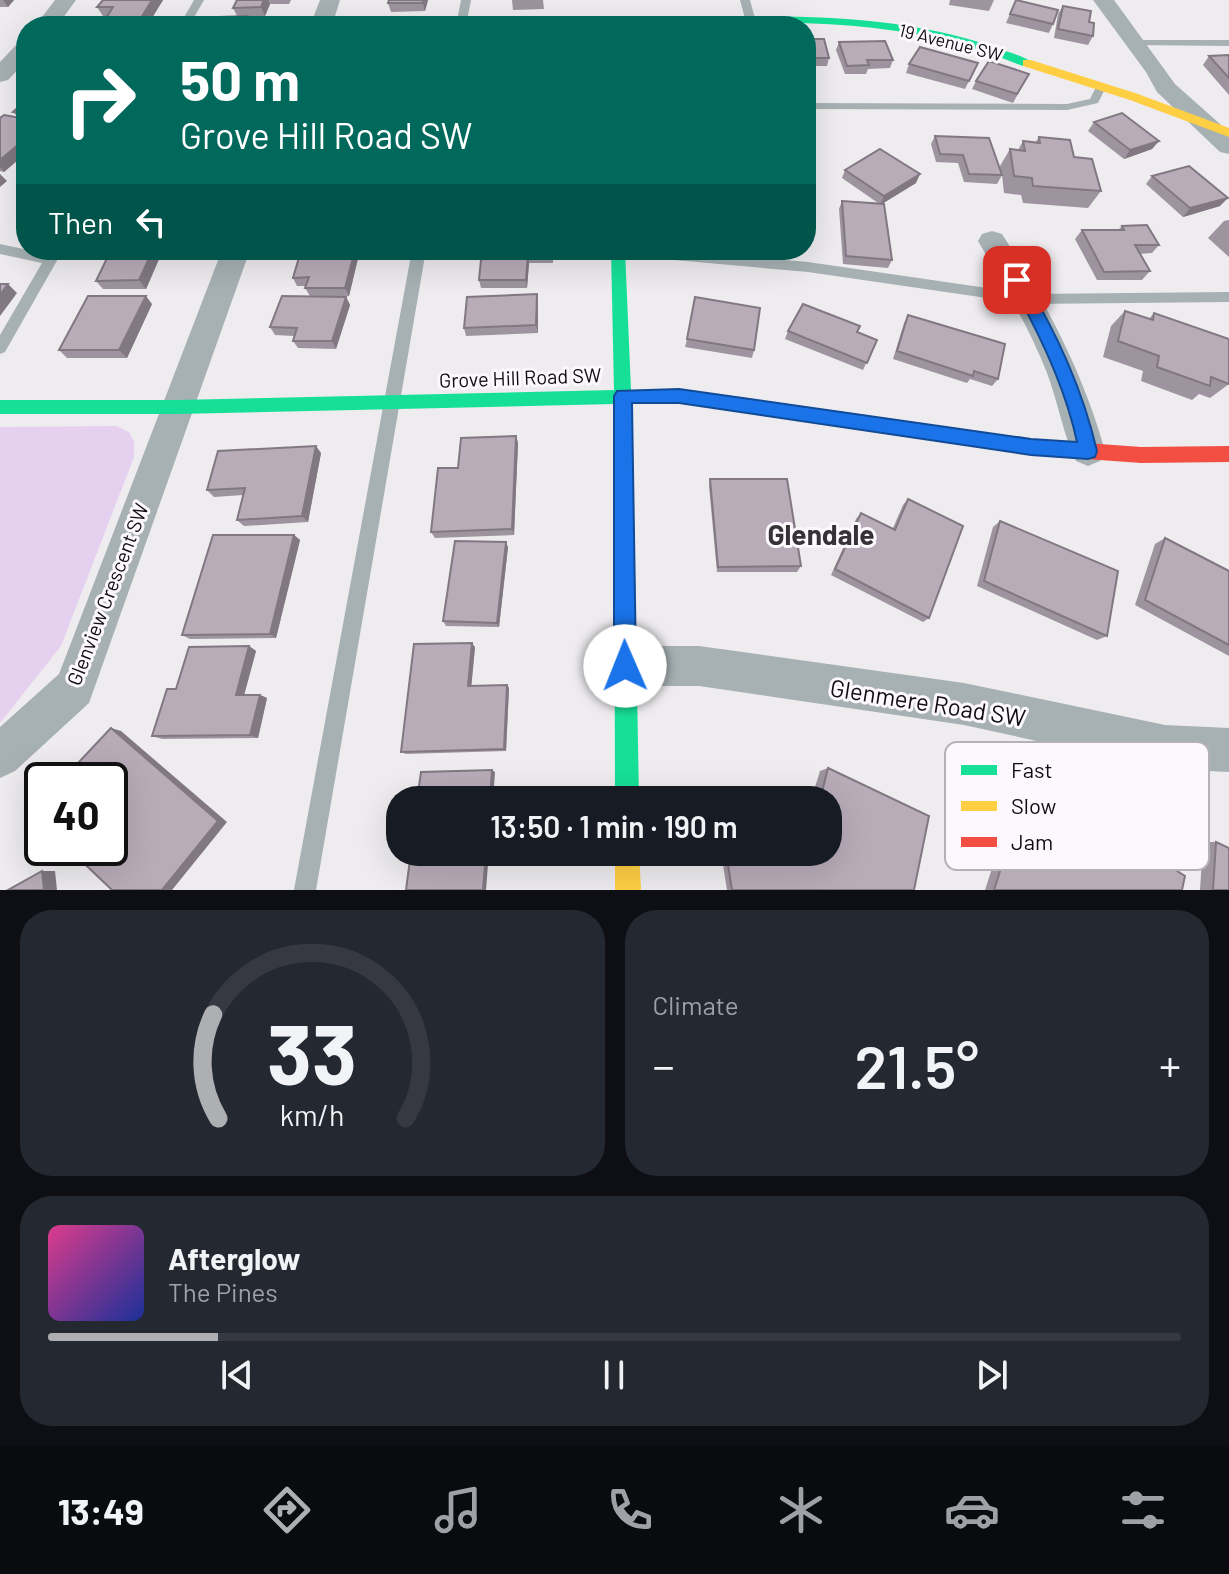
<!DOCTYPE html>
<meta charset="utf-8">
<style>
:root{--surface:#171b24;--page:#242831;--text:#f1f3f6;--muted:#9ea1a6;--line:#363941;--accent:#aeafb2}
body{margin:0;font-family:Barlow,sans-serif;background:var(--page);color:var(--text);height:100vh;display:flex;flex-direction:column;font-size:30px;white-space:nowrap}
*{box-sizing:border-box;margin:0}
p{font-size:26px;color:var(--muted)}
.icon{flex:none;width:44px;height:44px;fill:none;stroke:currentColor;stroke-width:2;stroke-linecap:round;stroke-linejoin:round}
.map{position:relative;height:890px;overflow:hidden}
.panel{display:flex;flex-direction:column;gap:20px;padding:20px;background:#0d0f14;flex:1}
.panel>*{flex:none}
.top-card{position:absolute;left:16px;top:16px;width:800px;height:244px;border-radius:32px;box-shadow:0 8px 32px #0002;background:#00695c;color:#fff;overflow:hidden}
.speed{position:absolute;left:24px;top:762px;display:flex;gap:16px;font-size:40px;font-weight:700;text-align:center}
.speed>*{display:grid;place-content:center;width:104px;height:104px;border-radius:50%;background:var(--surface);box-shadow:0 8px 32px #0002;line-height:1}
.speed .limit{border:4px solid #111;border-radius:12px;background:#fff;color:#111}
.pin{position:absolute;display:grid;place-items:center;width:68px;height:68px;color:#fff;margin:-34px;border-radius:16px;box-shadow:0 4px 12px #0006}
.me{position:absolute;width:88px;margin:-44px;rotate:359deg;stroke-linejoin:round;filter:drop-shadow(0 0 6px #0008)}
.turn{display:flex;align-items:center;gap:28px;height:168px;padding:0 32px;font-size:36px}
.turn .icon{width:104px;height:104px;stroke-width:2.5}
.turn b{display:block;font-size:56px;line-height:68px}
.then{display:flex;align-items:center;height:76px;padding:0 32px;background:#0003;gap:16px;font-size:30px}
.big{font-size:60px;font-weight:600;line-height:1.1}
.panel .widget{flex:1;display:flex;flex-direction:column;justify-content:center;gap:12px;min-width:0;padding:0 28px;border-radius:32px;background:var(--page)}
.panel .dial{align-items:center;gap:0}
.dial svg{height:208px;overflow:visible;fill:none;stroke:var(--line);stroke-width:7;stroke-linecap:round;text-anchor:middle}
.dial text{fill:var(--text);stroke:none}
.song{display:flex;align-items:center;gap:24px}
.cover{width:96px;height:96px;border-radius:12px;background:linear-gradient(135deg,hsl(330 70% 55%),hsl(230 70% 35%))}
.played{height:8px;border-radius:4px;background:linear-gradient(90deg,var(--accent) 15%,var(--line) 15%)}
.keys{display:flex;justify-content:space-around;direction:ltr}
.heat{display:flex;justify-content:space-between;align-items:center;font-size:44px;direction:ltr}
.panel .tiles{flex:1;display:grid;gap:20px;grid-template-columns:1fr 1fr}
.widget:last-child{grid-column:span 2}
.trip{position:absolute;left:386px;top:786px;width:456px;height:80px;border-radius:32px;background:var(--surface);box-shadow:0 8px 32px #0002;font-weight:600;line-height:80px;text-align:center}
.menu{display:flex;height:128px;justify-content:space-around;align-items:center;background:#090b0e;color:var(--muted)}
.menu .icon{width:56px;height:56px}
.menu .on{color:var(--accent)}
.menu b{font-size:36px;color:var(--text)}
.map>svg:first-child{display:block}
</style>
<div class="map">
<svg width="1229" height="890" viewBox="0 0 1229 890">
<rect width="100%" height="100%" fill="#eeecef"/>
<path fill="#e6d0ef" d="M 116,426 L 129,432 L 134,442 L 134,457 L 61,646 L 0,723 L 0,427 Z"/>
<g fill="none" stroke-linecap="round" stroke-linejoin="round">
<g fill="#a7b1b4" fill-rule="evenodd">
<path d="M 194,0 L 204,0 L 189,26 L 179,26 Z"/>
<path d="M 461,0 L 471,0 L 466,26 L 456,26 Z"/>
<path d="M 740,0 L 750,0 L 757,26 L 747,26 Z"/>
<path d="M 1131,40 L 1229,40 L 1229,46 L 1135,45 L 1131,44 Z"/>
<path d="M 1097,85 L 1106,87 L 1098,103 L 1067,110 L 806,109 L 806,103 L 1067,104 L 1090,99 Z"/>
<path d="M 0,244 L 47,254 L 49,250 L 63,250 L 5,352 L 0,354 L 0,335 L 42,263 L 0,254 Z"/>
<path d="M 412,250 L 426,250 L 316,890 L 294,890 Z"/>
<path d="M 611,250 L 671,250 L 808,262 L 1029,294 L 1229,292 L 1229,302 L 1029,304 L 808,272 L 618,255 Z"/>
</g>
<g fill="#a7b1b4" fill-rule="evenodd">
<path d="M 55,0 L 76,0 L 57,26 L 35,26 Z"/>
<path d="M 320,0 L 340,0 L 332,26 L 310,26 Z"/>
<path d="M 1093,0 L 1114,0 L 1175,84 L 1229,132 L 1229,154 L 1220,152 L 1157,92 L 1146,72 Z"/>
<path d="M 26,41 L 26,61 L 8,80 L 0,82 L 0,62 L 18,43 Z"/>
<path d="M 992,231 L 1002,234 C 1046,303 1083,372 1105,451 L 1100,461 L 1088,466 L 1076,461 C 1063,434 1058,402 1047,373 C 1029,327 1003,284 978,241 L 982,234 Z"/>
<path d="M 222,250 L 250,250 L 89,703 L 15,771 L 0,778 L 0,727 L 59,674 Z"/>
<path d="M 625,646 L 699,646 L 964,683 L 1165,725 L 1229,728 L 1229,772 L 1165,769 L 964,725 L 699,686 L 625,686 L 611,680 L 605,666 L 611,652 Z"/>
</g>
<g fill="#16e098" fill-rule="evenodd">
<path d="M 733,16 C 821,16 909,18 994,47 C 1006,52 1023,55 1033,63 L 1023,66 C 996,56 969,45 941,39 C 833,15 722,24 612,25 L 606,22 L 612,19 Z"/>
<path d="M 611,250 L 625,250 L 631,390 L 679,389 L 798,406 L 804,408 L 807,413 L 804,418 L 798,420 L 679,403 L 632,404 L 639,800 L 615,800 L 614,404 L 177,414 L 0,414 L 0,400 L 177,400 L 614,390 Z"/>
</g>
<g fill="#ffcf43" fill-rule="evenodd">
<path d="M 1023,60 L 1031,60 L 1138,94 L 1229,128 L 1229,137 L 1130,100 L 1023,66 Z"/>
<path d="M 615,852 L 639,852 L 641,890 L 615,890 Z"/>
</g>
<path fill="#f24e42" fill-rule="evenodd" d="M 798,406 L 1031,439 L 1141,447 L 1229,446 L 1229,462 L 1141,463 L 1031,455 L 798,420 L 792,418 L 789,413 L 792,408 Z"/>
</g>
<g fill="#9e949f">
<path d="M 0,0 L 14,0 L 8,7 L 0,7 Z"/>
<path d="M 103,0 L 163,0 L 147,26 L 111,26 L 106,18 L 107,16 L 103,16 L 97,7 Z"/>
<path d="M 237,0 L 291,0 L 289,4 L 270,4 L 265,16 L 247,17 L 250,25 L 237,16 L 233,8 Z"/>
<path d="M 389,0 L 428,0 L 425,11 L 391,12 L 388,3 Z"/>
<path d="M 512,0 L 543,0 L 544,9 L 513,10 Z"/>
<path d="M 950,0 L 994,0 L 989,11 L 949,5 Z"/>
<path d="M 1016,0 L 1053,24 L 1049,33 L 1006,23 Z"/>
<path d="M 1063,6 L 1093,36 L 1088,45 L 1054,38 L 1058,14 Z"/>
<path d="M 806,39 L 829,58 L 827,66 L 806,66 Z"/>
<path d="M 839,42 L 893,60 L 890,68 L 868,69 L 866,74 L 845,74 L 836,50 Z"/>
<path d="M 1229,55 L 1229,95 L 1203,65 L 1209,56 Z"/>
<path d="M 978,63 L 965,89 L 906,73 L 909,64 Z"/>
<path d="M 1029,74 L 1013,103 L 972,89 L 976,81 Z"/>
<path d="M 26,100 L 26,153 L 4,172 L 0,171 L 0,118 L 18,117 L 13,112 Z"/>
<path d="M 1094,122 L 1159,141 L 1152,149 L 1124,159 L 1088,131 Z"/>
<path d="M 935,136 L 1001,173 L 1000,166 L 1010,149 L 1018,150 L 1023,141 L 1035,143 L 1039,137 L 1074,157 L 1101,191 L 1088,208 L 1023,203 L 1021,195 L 1004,193 L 1002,175 L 997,184 L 964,182 L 958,163 L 936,162 L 931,144 Z"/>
<path d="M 845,170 L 916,183 L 882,204 L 892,260 L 888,268 L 843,264 L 839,209 L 842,201 L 878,203 L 842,178 Z"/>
<path d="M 1152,176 L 1220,206 L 1183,217 L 1146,184 Z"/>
<path d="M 1229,220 L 1229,257 L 1208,238 L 1224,221 Z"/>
<path d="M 1122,226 L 1159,245 L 1152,253 L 1139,254 L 1150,271 L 1142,280 L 1097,280 L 1075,239 L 1082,230 L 1118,230 Z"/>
<path d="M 111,250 L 163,250 L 146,289 L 103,289 L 96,281 Z"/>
<path d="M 311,250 L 360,250 L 349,296 L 310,296 L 305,288 L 306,286 L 297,286 L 293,278 L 310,254 Z"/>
<path d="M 482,250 L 553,250 L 553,263 L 529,263 L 527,288 L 481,288 L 479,280 Z"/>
<path d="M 537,294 L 538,333 L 466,336 L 464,328 Z"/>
<path d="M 346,297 L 350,305 L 336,349 L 298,348 L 293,341 L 294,336 L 275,335 L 270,327 Z"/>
<path d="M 152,304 L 127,358 L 67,358 L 59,350 Z"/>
<path d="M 1125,311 L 1149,319 L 1154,313 L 1229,384 L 1210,398 L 1199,394 L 1192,400 L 1141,381 L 1143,371 L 1103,357 L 1111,326 Z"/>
<path d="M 908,315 L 998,379 L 992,386 L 970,379 L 967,383 L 893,359 L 904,323 Z"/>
<path d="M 788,331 L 857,332 L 877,340 L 863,370 L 785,339 Z"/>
<path d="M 687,339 L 754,350 L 752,358 L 685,347 Z"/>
<path d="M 516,436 L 518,443 L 514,535 L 435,538 L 431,532 Z"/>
<path d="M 321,453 L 308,522 L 244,526 L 237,520 L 243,495 L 214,497 L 207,490 Z"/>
<path d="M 710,479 L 801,566 L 797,572 L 717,572 L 709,486 Z"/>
<path d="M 908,499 L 929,618 L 923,622 L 831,575 L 856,519 L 861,513 L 893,528 L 903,505 Z"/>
<path d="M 1000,521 L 1107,636 L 1097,640 L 977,586 L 993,527 Z"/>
<path d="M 294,535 L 300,540 L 276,638 L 190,639 L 182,635 Z"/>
<path d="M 1165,538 L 1229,571 L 1229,656 L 1135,605 L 1155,544 Z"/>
<path d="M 508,547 L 499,627 L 446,626 L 443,621 Z"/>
<path d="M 249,646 L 256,651 L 244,695 L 260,695 L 267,698 L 258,738 L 162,739 L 152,736 L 176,689 Z"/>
<path d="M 475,647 L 471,686 L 507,685 L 509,688 L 506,751 L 406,754 L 401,752 Z"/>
<path d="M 828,768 L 914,890 L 727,890 L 721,852 L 828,852 L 828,800 L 811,800 L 820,771 Z"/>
<path d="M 1019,812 L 1087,855 L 1094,827 L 1105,826 L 1182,890 L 985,890 L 1010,813 Z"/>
<path d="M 1203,842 L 1216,842 L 1229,890 L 1200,890 Z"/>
</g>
<g fill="#817882">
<path d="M 3,0 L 14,0 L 8,7 Z"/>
<path d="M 152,0 L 163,0 L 147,26 L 141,18 Z"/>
<path d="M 264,0 L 268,0 L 270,4 L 265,16 L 261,7 Z"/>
<path d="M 423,0 L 428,0 L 425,11 L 423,3 Z"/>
<path d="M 247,16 L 250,26 L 242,26 Z"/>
<path d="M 26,138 L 26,153 L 4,172 L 0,167 L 0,160 Z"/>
<path d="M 1159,141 L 1152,149 L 1124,159 L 1130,150 Z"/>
<path d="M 0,174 L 7,181 L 0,187 Z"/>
<path d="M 920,174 L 916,183 L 880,205 L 884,196 Z"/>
<path d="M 1228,198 L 1220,206 L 1183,217 L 1190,208 Z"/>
<path d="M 153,250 L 163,250 L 146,289 L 139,280 Z"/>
<path d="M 355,250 L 360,250 L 349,296 L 345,288 Z"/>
<path d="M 528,254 L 529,263 L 527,288 L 526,280 Z"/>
<path d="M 8,284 L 17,293 L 0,316 L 0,295 Z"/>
<path d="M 537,294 L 538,303 L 538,333 L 536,325 Z"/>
<path d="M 146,296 L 152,304 L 127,358 L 119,350 Z"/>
<path d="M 346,297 L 350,305 L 336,349 L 332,341 Z"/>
<path d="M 516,436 L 518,443 L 514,535 L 512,529 Z"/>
<path d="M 316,446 L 321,453 L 308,522 L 302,516 Z"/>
<path d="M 294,535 L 300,540 L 276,638 L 270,634 Z"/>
<path d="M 506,542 L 508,547 L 499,627 L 497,623 Z"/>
<path d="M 472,643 L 475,647 L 471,690 L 468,686 Z"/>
<path d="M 249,646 L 256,651 L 243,699 L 236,695 Z"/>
<path d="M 507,685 L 509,688 L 506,751 L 504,749 Z"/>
<path d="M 260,695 L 267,698 L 258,738 L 250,735 Z"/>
<path d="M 111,728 L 121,731 L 227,822 L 172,890 L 162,890 Z"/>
<path d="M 492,770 L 495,772 L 493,800 L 490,800 Z"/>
<path d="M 486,852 L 489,852 L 486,890 L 483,890 Z"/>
<path d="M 42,871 L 55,871 L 57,890 L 44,890 Z"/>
</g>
<g fill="#b8acb9" stroke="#817882" stroke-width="2">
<path d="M 103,0 L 152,0 L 141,18 L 106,18 L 113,7 L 97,7 Z"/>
<path d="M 237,0 L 264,0 L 261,7 L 233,8 Z"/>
<path d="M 389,0 L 423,0 L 423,3 L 388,3 Z"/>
<path d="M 1016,0 L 1058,10 L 1053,24 L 1010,14 Z"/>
<path d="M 1063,6 L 1091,11 L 1089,22 L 1094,23 L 1093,36 L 1058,29 Z"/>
<path d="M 247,16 L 242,26 L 214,26 L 219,17 Z"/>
<path d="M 411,17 L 409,26 L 371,26 L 373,18 Z"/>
<path d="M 510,17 L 537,17 L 536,26 L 509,26 Z"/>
<path d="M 806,39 L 824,39 L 829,58 L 806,58 Z"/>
<path d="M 885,41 L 893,60 L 867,60 L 869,65 L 847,66 L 839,42 Z"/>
<path d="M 920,47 L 978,63 L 969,81 L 909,64 Z"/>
<path d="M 1229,55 L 1229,78 L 1209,56 Z"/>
<path d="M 989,61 L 1029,74 L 1017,94 L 976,81 Z"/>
<path d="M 26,100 L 26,113 L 13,112 Z"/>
<path d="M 1122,113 L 1159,141 L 1130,150 L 1094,122 Z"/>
<path d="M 4,115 L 26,119 L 26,138 L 0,160 L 0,118 Z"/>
<path d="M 935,136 L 989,138 L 1002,175 L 969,174 L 963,155 L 940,154 Z"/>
<path d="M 1039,137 L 1070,140 L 1074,157 L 1092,159 L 1101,191 L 1033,186 L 1032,178 L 1014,176 L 1010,149 L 1025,151 L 1023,141 L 1040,143 Z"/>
<path d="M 880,149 L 920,174 L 884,196 L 845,170 Z"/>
<path d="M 1189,166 L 1228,198 L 1190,208 L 1152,176 Z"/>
<path d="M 842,201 L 884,204 L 892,260 L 846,256 Z"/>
<path d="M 1147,225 L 1159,245 L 1135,245 L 1150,271 L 1104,272 L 1082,230 L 1124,230 L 1122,226 Z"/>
<path d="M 111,250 L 153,250 L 139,280 L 96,281 Z"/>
<path d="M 311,250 L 355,250 L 345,288 L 305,288 L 309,277 L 293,278 L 300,254 L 310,254 Z"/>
<path d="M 482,250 L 552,250 L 552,254 L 528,254 L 526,280 L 479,280 Z"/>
<path d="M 0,284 L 8,284 L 0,295 Z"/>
<path d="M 537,294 L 536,325 L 464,328 L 467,297 Z"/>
<path d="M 88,296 L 146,296 L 119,350 L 59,350 Z"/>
<path d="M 282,296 L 346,297 L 332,341 L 293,341 L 297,328 L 270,327 Z"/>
<path d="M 695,297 L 760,308 L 754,350 L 687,339 Z"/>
<path d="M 803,304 L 860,326 L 857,332 L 877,340 L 867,363 L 788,331 Z"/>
<path d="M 1125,311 L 1153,320 L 1154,313 L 1229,339 L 1229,384 L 1211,377 L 1210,386 L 1157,367 L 1159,356 L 1118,341 Z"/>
<path d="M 908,315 L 1005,344 L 998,379 L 974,371 L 973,376 L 897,351 Z"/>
<path d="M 516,436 L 512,529 L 431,532 L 438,468 L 458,468 L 461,438 Z"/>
<path d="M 316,446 L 302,516 L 237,520 L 245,488 L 207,490 L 218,451 Z"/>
<path d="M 710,479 L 787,479 L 801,566 L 718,567 Z"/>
<path d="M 908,499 L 963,526 L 929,618 L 835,569 L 861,513 L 895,530 Z"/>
<path d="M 1000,521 L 1118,571 L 1107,636 L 984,581 Z"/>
<path d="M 213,535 L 294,535 L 270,634 L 182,635 Z"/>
<path d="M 1165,538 L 1229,571 L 1229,645 L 1145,600 Z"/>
<path d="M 455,541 L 506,542 L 497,623 L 443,621 Z"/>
<path d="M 472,643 L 468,686 L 507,685 L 504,749 L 401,752 L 414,644 Z"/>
<path d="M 249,646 L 236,695 L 260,695 L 250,735 L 152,736 L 167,689 L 176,689 L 189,647 Z"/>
<path d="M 111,728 L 218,821 L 162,890 L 112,890 L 70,850 L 72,848 L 110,848 L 110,780 L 62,780 Z"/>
<path d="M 828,768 L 929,816 L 914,890 L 732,890 L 726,852 L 828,852 L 828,800 L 820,800 Z"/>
<path d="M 492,770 L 490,800 L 417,800 L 421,772 Z"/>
<path d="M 1019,812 L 1096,861 L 1105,826 L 1185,876 L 1182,890 L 994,890 Z"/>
<path d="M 1216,842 L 1229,848 L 1229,890 L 1213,890 Z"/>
<path d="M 411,852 L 486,852 L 483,890 L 406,890 Z"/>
<path d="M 42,871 L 44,890 L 8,890 Z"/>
</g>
<path fill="#1a73e8" stroke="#114b97" stroke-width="2" d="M 1017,274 L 1022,276 C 1055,329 1083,391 1097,451 L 1095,457 L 1088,459 L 1031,455 L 679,403 L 632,403 L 636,666 L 633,674 L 625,677 L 617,674 L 614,666 L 614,396 L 617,391 L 679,389 L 1031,439 L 1077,442 C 1065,386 1038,330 1009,280 Z"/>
<g text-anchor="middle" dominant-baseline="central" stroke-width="6" stroke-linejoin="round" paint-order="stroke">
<g font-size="18" fill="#0f0e10" stroke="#fcf8fd">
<text transform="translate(951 42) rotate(14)">19 Avenue SW</text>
</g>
<g font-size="20" fill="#0f0e10" stroke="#fcf8fd">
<text transform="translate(520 377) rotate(-2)">Grove Hill Road SW</text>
<text transform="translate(107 594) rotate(-69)">Glenview Crescent SW</text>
</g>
<g font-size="24" fill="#0f0e10" stroke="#fcf8fd">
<text transform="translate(928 702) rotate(9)">Glenmere Road SW</text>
</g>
<g font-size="28" font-weight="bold" fill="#353236" stroke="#fcf8fd">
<text x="821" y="534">Glendale</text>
</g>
</g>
<rect x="945" y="742" width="264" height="128" rx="12" fill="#fcf8fd" stroke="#b5b2b6" stroke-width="2"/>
<rect x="961" y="765" width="36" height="10" fill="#16e098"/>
<rect x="961" y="801" width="36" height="10" fill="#ffcf43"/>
<rect x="961" y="837" width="36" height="10" fill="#f24e42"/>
<g font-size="22" fill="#0f0e10">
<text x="1011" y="778">Fast</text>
<text x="1011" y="814">Slow</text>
<text x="1011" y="850">Jam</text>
</g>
</svg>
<div class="speed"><div class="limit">40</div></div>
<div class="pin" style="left:1017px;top:280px;background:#d93025"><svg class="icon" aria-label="arrive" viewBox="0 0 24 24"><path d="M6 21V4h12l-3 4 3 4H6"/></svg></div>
<svg class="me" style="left:625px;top:666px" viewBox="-20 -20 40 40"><circle r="19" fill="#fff"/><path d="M0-13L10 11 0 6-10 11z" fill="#1a73e8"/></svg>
<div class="trip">13:50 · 1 min · 190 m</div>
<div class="top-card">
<div class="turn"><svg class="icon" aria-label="right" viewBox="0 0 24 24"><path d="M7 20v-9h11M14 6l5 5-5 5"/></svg><div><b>50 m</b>Grove Hill Road SW</div></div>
<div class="then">Then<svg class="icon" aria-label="left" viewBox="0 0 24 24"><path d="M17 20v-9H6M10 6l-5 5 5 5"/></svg></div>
</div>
</div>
<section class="panel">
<div class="tiles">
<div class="widget dial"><svg viewBox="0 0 100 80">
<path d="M14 69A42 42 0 1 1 86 69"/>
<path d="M14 69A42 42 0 0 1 12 29" stroke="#aeafb2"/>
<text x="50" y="56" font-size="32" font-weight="700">33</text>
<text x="50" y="72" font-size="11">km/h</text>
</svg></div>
<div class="widget"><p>Climate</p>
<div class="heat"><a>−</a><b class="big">21.5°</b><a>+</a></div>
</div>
<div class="widget">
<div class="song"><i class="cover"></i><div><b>Afterglow</b><p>The Pines</p></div></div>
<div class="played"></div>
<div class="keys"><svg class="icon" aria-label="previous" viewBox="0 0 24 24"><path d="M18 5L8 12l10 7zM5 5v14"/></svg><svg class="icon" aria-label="pause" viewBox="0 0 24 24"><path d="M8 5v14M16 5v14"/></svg><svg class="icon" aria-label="next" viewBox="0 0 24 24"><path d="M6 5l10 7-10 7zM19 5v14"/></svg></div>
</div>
</div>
</section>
<nav class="menu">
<b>13:49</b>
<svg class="icon on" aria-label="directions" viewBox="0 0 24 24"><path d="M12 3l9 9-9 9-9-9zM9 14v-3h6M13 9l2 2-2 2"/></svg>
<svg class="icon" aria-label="music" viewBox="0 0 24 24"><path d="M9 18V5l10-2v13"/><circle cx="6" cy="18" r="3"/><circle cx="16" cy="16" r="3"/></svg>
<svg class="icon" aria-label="phone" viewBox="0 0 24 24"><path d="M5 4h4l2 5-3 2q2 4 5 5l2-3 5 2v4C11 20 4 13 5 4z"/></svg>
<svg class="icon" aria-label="climate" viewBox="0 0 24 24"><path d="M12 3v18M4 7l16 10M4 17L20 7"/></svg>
<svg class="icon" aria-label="car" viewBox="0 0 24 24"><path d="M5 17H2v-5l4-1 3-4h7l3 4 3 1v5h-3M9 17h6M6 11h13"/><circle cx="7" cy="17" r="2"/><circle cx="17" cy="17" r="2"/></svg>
<svg class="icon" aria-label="filters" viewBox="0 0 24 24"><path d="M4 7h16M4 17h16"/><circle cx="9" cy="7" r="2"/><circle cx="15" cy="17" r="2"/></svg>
</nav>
